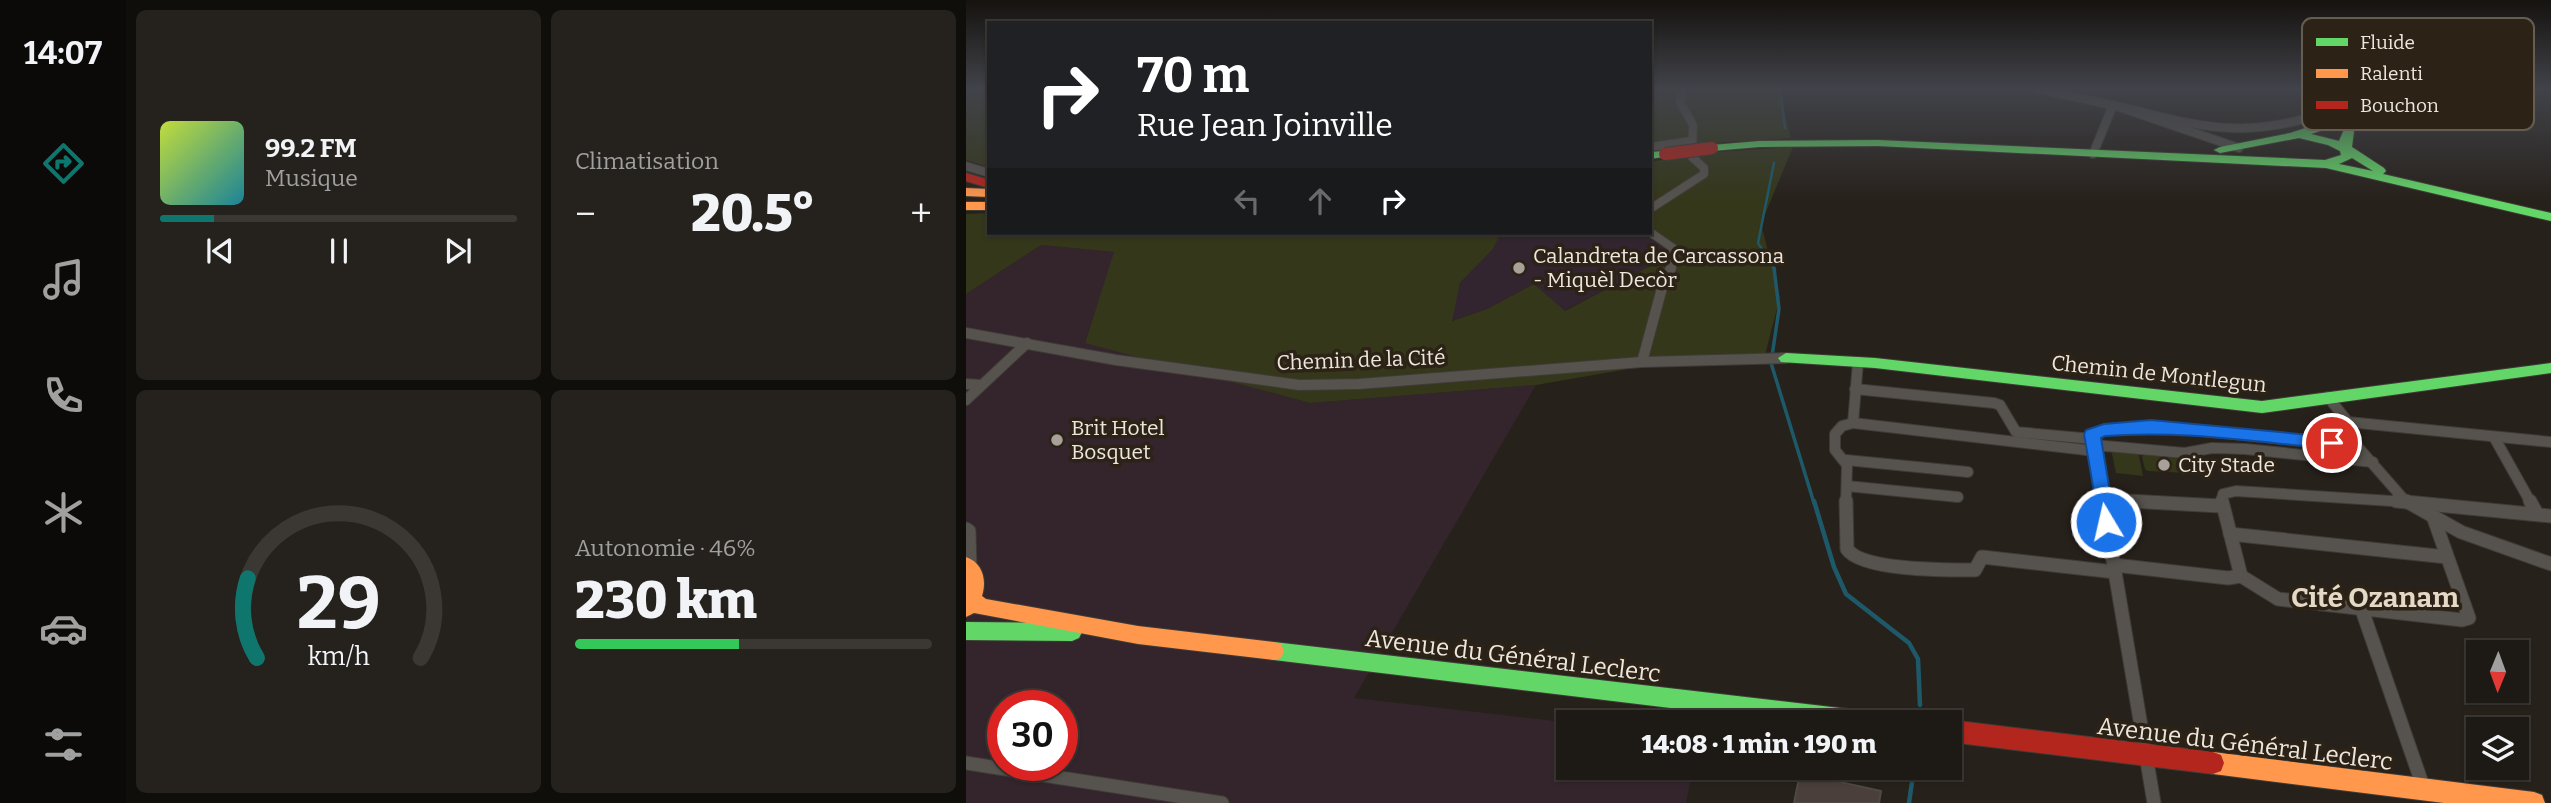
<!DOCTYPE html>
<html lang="fr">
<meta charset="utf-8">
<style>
:root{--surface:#1d1914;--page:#25221d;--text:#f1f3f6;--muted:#a0a0a0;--line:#3b3834;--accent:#0f766e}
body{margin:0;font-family:Bitter,serif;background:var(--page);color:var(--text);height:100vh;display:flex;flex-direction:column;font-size:26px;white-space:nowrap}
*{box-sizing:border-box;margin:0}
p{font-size:23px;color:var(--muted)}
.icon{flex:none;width:38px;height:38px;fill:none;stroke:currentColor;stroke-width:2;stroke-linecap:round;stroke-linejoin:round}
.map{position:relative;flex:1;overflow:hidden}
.side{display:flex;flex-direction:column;gap:10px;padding:10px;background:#100e0b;width:840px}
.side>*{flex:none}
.hud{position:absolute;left:21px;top:21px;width:665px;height:214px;border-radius:0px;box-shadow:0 2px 5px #0004,0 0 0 2px var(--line);background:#202124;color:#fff;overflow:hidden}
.needle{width:46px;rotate:181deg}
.controls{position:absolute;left:1500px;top:640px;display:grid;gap:14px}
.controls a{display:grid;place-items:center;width:63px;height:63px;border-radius:0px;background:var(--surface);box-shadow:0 2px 5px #0004,0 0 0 2px var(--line);font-size:35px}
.speed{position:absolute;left:21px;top:690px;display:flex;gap:14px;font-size:35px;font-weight:700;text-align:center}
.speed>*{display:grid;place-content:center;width:91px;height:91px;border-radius:50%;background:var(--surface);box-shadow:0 2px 5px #0004,0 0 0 2px var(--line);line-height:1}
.speed .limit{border:10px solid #d22;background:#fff;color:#111}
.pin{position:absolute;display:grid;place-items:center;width:60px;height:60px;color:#fff;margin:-30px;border:4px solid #fff;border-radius:50%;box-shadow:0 2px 7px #0007}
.me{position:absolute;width:77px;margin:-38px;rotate:351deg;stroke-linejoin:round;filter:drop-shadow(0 0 5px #0008)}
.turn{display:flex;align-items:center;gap:24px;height:147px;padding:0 35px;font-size:32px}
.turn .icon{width:91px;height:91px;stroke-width:2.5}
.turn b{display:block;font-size:49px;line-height:60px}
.lanes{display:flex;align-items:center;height:66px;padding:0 35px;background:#0003;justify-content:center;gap:35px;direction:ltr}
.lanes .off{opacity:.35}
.big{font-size:52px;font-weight:800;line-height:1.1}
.side .card{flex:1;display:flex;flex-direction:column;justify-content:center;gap:10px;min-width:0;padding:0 24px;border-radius:10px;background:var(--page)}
.side .dial{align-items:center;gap:0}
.dial svg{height:182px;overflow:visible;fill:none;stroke:var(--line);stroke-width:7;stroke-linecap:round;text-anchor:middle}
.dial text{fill:var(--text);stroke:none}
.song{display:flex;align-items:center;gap:21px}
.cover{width:84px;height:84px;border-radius:10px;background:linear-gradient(135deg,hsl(70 70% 55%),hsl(190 70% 35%))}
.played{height:7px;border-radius:4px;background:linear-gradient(90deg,var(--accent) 15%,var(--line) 15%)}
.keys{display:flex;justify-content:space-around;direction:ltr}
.heat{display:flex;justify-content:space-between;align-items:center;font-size:38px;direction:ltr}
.charge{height:10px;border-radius:5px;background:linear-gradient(90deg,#34c759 46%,var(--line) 0)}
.side .tiles{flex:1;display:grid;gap:10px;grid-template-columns:repeat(2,1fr)}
.trip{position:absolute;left:590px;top:710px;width:406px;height:70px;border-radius:0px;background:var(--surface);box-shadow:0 2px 5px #0004,0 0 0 2px var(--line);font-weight:800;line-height:70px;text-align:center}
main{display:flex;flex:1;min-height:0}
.menu{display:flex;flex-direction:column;width:126px;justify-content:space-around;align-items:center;background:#0c0a08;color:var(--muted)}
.menu .icon{width:49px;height:49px}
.menu .current{color:var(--accent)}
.menu b{font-size:32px;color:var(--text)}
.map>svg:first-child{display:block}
</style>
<main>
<nav class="menu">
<b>14:07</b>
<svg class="icon current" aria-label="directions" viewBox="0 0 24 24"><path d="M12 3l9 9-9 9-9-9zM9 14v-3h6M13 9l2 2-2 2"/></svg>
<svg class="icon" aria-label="music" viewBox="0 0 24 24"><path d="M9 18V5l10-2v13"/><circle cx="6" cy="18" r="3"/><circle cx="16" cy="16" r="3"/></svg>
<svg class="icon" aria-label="phone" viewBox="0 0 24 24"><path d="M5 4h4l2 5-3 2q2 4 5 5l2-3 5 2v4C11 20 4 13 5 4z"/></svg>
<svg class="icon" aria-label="climate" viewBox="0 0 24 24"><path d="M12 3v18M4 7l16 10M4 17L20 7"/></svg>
<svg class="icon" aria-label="car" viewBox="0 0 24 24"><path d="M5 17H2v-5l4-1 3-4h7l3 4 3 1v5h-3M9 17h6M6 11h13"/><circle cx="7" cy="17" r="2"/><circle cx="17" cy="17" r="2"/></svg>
<svg class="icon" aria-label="filters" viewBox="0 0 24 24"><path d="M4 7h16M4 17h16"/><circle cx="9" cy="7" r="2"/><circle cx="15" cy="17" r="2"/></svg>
</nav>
<section class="side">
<div class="tiles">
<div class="card">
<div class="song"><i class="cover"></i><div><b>99.2 FM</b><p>Musique</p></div></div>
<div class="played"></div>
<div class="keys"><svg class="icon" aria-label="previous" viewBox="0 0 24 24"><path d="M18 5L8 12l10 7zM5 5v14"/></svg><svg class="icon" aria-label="pause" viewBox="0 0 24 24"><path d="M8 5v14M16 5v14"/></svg><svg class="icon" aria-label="next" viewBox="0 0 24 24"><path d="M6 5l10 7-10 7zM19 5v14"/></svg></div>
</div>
<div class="card"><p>Climatisation</p>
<div class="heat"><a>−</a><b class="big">20.5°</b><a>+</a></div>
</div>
<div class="card dial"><svg viewBox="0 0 100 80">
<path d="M14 69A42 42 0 1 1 86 69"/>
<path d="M14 69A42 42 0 0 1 10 34" stroke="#0f766e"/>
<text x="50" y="56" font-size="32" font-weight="700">29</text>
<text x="50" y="72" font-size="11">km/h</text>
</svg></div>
<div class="card"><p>Autonomie · 46%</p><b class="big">230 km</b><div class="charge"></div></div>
</div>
</section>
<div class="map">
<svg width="1585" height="803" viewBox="0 0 1585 803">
<rect width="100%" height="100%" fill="#27211b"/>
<path fill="#34252d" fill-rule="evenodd" d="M 75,245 L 149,252 L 119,342 L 344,403 L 570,385 L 388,698 L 606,723 L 602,723 L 602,768 L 727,768 L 720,803 L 0,803 L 0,294 ZM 37,705 L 96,705 L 96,765 L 37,765 Z"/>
<path fill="#322530" d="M 535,233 L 609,233 L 612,235 L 677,233 L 702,250 L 701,257 L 598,311 L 568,284 L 521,309 L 485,321 L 494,283 L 527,249 Z"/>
<g fill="#34371a">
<path d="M 0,88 L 23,88 L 23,167 L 0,160 Z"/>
<path d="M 684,88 L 812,88 L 825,138 L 746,143 L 684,152 Z"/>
<path d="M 827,147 L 795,224 L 814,297 L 799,355 L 685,365 L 570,385 L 344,403 L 119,343 L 148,252 L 75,245 L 0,294 L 0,214 L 23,213 L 23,233 L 535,233 L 527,249 L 494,283 L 486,321 L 521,309 L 568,284 L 599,311 L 701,257 L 701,250 L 677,233 L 684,233 L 684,162 L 736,153 Z"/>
<path d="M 1145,449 L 1172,451 L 1177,476 L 1150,473 Z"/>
<path d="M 1179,454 L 1213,458 L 1217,460 L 1220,473 L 1182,471 L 1179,469 L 1176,457 Z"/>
</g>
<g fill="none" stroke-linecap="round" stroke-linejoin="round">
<g stroke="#1e596a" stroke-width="2.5">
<path d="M 811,88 L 815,95 L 819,128"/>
<path d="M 808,163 L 792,243 L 809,270"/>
</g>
<path stroke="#1e596a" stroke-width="3.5" d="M 808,268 L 813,309 L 805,363 L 848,503"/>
<g stroke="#1e596a" stroke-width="4.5">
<path d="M 848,501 L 868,567 L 880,594 L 943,643 L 952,659 L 954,705"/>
<path d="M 943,803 L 948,768"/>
</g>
</g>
<path fill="#4a3f3b" stroke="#4f4845" stroke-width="2" d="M 855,770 L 875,775 L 874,782 L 915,791 L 913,803 L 828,803 L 834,773 L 854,778 Z"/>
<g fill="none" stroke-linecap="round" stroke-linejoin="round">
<defs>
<g id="street-far2">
<path d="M 1069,88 L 1150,106"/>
<path d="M 684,147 L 725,141"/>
<path d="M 1273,148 L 1150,106 C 1188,114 1227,127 1267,128 C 1317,130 1373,111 1417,88"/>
<path d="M 1127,154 L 1147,105"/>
<path d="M 0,166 L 23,173"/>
<path d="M 684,209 L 738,174 L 738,168 L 726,157 L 727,125 L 714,102 L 717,88"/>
<path d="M 684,232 L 707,248 L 708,260 L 704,270"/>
</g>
<g id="street-far1">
<path d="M 0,333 L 150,360 L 333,385 L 393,384 L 676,362 L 820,358"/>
<path d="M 676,362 L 696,288 L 705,268"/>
<path d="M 892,362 L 887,423 L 1129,451"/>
<path d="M 0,384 L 15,385"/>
<path d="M 889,389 L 1028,403 L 1034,405 L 1050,432 L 1127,439"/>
<path d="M 1362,397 L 1382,422 L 1391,446 L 1441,503"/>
<path d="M 0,400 L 61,343"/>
<path d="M 1382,422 L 1585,442"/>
<path d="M 1528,437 L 1565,503"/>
<path d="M 1128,445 L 1219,453 L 1246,448 L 1279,449 L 1407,462"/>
<path d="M 880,460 L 1002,472"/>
<path d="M 881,486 L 992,497"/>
<path d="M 1137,500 L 1197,503"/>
<path d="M 880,503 L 881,465 L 869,450 L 869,434 L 876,426 L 887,423"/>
<path d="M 1138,503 L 1126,434 L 1138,430 L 1185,426 L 1391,446"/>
<path d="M 1255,503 L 1257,494 L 1270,491 L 1457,503"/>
</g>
<g id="street">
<path d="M 880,501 L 881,549 C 896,571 983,570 1009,570 L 1016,557 L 1149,572"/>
<path d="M 1137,501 L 1188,803"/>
<path d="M 1162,501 L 1255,506"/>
<path d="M 1256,501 L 1275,576 L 1312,599 L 1496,620 L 1503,618 L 1468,519"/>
<path d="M 1430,501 L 1585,516"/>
<path d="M 1440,501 L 1495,532 L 1585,564"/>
<path d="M 1564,501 L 1571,514"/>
<path d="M 0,529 L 3,531 L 4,568"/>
<path d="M 1264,534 L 1481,557"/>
<path d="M 1148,565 L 1262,578 L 1275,576"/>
<path d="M 1396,610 L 1458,789"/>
<path d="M 0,763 L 256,803"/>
</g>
<g id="fast">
<path d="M 1438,88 L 1451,88 L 1388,131 L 1386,147 L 1418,168 L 1420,171 L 1417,174 L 1585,213 L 1585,221 L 1360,168 L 912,146 L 793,147 L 746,151 L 740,148 L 746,145 L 793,141 L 912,140 L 1359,160 L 1375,155 L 1374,151 L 1362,145 L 1333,138 L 1254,153 L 1248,150 L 1254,147 L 1324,133 L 1396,110 L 1401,112 ZM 1393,118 L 1379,127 L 1373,141 L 1345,134 ZM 1386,158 L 1407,171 L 1373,164 Z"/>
<path d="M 699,151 L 703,152 L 703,156 L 684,159 L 684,152 Z"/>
<path d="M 820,353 L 909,358 L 1296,401 L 1585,363 L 1585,373 L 1296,413 L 909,368 L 815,362 L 812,358 Z"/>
<path d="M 0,622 L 106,623 L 113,626 L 116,632 L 113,638 L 106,641 L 0,640 Z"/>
<path d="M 308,642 L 917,713 L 924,716 L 927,723 L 828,723 L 308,660 L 301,658 L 298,651 L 301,644 Z"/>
</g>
<g id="slow">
<path d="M 0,188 L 23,189 L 23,197 L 0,196 Z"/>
<rect x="0" y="202" width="23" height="8"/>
<path d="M 0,557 C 17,563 21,580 16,596 L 20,599 L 172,626 L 308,642 L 315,644 L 318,651 L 315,658 L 308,660 L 172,644 L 8,613 L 0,617 Z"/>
<path d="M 1247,752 L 1568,792 L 1576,795 L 1579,803 L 1478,803 L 1247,774 L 1239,771 L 1236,763 L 1239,755 Z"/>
</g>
<g id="jam">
<path d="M 0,173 L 23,180 L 23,188 L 0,181 Z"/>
<path d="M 984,720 L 1247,752 L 1255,755 L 1258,763 L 1255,771 L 1247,774 L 984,742 L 984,723 L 978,723 Z"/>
</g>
</defs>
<use href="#street-far2" stroke="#3f3b36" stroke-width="10"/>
<use href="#street-far1" stroke="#3f3b36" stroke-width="12"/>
<use href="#street" stroke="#3f3b36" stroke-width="15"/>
<use href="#fast" stroke="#3f3b36" stroke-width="2"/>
<use href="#slow" stroke="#3f3b36" stroke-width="2"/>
<use href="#jam" stroke="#3f3b36" stroke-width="2"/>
<use href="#street-far2" stroke="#56534e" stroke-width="8"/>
<use href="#street-far1" stroke="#56534e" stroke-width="10"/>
<use href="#street" stroke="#56534e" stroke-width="13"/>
<use href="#fast" fill="#63d668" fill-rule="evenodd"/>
<use href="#slow" fill="#ff974d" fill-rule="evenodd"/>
<use href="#jam" fill="#b3261e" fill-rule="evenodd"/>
<defs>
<path id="jam-bridge" d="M 699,154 L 746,148"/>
</defs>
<use href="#jam-bridge" stroke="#3f3b36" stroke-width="14" stroke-linecap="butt"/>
<use href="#jam-bridge" stroke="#b3261e" stroke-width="12"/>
</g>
<linearGradient id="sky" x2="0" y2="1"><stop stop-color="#15120f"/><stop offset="0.44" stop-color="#41434a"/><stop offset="1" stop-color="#41434a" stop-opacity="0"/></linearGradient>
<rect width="1585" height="201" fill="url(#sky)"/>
<path fill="#1a73e8" stroke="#114b97" stroke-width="2" d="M 1185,420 L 1366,437 L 1374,443 L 1366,449 C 1290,442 1215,430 1139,436 L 1135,438 L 1149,522 L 1147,527 L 1140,529 L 1134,527 L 1118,434 L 1120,430 L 1138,424 Z"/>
<g fill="#a7a199" stroke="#2c2216" stroke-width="2.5">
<circle cx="553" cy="268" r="7"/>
<circle cx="91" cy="440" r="7"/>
<circle cx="1198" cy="465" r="7"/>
</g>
<g text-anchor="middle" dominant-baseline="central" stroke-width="7" stroke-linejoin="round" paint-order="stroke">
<g font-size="21" fill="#ece6dd" stroke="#2c2216" text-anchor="start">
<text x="567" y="256">Calandreta de Carcassona<tspan x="567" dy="24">- Miquèl Decòr</tspan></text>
<text x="105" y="428">Brit Hotel<tspan x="105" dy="24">Bosquet</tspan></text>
<text x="1212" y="465">City Stade</text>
</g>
<g font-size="21" fill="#ece6dd" stroke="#2c2216">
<text transform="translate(395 360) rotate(-2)">Chemin de la Cité</text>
<text transform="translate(1193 374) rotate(6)">Chemin de Montlegun</text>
</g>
<g font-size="24" fill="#ece6dd" stroke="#2c2216">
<text transform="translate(547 656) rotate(7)">Avenue du Général Leclerc</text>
<text transform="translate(1279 744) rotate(7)">Avenue du Général Leclerc</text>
</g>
<g font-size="28" font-weight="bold" fill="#e4d8c7" stroke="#2c2216">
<text x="1409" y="597">Cité Ozanam</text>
</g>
</g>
<rect x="1336" y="18" width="232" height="112" rx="10" fill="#2c2216" stroke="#665d52" stroke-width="2"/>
<rect x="1350" y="38" width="32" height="8" fill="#63d668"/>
<rect x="1350" y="69" width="32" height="9" fill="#ff974d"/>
<rect x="1350" y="101" width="32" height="8" fill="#b3261e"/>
<g font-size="19" fill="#ece6dd">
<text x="1394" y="49">Fluide</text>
<text x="1394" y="80">Ralenti</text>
<text x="1394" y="112">Bouchon</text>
</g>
</svg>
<div class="controls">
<a><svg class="needle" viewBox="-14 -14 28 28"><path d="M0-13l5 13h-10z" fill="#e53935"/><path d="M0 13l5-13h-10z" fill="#a0a0a0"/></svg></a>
<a><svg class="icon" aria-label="layers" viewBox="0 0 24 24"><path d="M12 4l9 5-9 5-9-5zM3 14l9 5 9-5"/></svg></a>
</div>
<div class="speed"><div class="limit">30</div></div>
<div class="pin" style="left:1366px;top:443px;background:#d93025"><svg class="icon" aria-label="arrive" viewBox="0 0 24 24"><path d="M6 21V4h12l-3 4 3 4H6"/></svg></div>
<svg class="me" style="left:1140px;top:522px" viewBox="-20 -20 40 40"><circle r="17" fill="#1a73e8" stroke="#fff" stroke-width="3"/><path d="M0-11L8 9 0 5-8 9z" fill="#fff"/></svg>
<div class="trip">14:08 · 1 min · 190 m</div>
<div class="hud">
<div class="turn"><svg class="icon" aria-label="right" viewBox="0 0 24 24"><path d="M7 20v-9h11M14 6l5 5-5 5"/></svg><div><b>70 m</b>Rue Jean Joinville</div></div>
<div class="lanes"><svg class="icon off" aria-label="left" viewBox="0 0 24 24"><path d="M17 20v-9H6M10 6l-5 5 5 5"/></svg><svg class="icon off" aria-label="ahead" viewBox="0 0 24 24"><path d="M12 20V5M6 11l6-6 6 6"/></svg><svg class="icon" aria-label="right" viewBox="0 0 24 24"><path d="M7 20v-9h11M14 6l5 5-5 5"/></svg></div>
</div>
</div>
</main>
